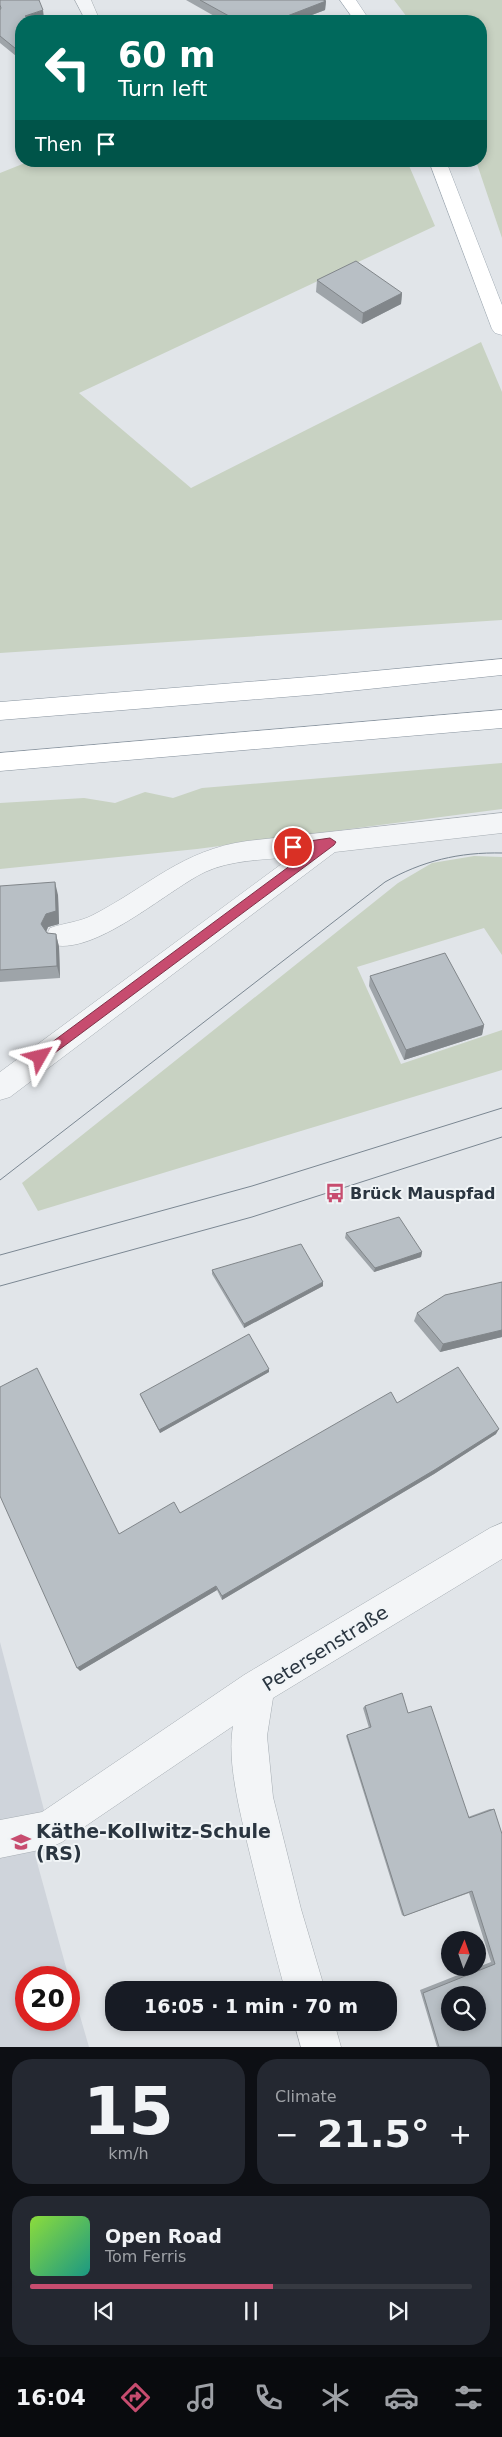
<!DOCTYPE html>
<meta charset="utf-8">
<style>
:root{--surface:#171b24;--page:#242831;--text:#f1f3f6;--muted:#9ea1a6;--line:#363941;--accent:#c74c6f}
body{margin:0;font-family:"DejaVu Sans",sans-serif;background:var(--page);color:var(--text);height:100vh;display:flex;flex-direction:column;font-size:19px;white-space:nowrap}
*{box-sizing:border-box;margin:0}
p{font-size:16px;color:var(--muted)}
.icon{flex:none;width:28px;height:28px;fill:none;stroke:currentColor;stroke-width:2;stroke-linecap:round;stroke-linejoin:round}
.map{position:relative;height:2047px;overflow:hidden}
.side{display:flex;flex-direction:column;gap:12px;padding:12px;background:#0d0f14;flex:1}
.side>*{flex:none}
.guide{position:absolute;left:15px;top:15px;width:472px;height:152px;border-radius:20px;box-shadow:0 2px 8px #0003;background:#00695c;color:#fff;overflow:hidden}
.needle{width:32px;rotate:2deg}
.buttons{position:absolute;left:441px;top:1931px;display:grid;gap:10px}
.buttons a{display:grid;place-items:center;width:45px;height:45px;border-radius:50%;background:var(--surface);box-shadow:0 2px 8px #0003;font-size:25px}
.speed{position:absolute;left:15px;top:1966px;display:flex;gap:10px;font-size:25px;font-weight:700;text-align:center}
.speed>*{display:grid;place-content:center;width:65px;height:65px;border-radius:50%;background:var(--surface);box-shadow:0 2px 8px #0003;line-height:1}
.speed .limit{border:8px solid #d22;background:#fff;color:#111}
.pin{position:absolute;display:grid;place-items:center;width:42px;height:42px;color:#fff;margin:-21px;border:2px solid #fff;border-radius:50%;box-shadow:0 1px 5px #0007}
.me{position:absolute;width:55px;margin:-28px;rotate:53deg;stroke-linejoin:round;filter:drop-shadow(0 0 4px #0008)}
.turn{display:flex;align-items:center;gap:18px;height:105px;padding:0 20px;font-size:22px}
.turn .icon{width:65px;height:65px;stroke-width:2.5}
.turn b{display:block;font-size:35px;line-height:42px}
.then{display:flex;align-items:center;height:48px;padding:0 20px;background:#0003;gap:10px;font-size:19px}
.big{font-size:38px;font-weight:800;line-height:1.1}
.side .tile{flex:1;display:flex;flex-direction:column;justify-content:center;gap:8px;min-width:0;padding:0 18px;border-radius:20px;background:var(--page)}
.side .dial{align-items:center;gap:0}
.dial b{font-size:65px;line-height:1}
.song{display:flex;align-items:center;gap:15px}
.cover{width:60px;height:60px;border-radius:8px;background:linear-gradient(135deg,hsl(90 70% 55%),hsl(170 70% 35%))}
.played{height:5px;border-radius:2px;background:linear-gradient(90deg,var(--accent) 55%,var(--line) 55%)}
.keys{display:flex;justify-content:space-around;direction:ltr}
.heat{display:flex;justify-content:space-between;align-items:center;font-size:28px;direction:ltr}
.side .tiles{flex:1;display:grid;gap:12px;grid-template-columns:1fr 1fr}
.tile:last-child{grid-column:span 2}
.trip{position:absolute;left:105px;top:1981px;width:292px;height:50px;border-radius:20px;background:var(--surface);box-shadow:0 2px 8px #0003;font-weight:800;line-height:50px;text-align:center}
.tabs{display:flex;height:80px;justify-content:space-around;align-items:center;background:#090b0e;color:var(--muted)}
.tabs .icon{width:35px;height:35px}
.tabs .on{color:var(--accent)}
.tabs b{font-size:22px;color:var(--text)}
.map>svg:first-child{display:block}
</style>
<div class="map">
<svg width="502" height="2047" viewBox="0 0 502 2047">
<rect width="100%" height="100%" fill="#e1e5e9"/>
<path fill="#cfd4db" d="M 0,1642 L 49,1829 L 35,1855 L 69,1978 L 26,1978 L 26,2020 L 69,2020 L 69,1978 L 89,2047 L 0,2047 Z"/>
<g fill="#c8d2c2">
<path d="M 394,0 L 502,0 L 502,238 L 476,161 L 481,161 L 481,21 L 410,21 Z"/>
<path d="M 30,161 L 407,161 L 435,226 L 79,393 L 191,488 L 481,342 L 502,392 L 502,620 L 0,653 L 0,173 Z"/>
<path d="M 502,763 L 502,809 L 197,849 L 0,869 L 0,803 L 84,798 L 115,803 L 145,792 L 173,798 L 202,788 Z"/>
<path d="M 474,856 L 502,857 L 502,955 L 484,928 L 357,967 L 401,1064 L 502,1030 L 502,1070 L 38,1211 L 22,1183 L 398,883 L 432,863 Z"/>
</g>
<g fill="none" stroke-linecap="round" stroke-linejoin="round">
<defs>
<g id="minor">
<path d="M 75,0 L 91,0 L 100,21 L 86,21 Z"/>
<path d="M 502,813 L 502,833 L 335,852 L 10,1097 L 0,1100 L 0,1072 L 291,857 C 262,860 231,860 205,872 C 166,891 93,958 50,944 L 46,936 L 50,928 C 64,923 80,922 93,915 C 149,886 182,850 247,841 Z"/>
<path d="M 502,1523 L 502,1559 L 273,1698 L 267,1736 L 273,1797 L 301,1909 L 325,1990 L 285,1990 C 272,1941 259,1892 247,1842 C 239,1807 227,1761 233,1726 L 62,1842 L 49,1848 L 0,1858 L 0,1820 L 42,1812 L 244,1675 L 490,1528 Z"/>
<path d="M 294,2022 L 334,2022 L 341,2047 L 301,2047 Z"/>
</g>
<g id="major">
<path d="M 340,0 L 356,0 L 370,21 L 355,21 Z"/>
<path d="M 429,161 L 446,161 L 502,305 L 502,335 L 495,333 L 492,329 Z"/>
</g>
<g id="highway">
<path d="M 502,659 L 502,675 L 321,694 L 0,720 L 0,702 L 321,676 Z"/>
<path d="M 502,710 L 502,728 L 0,771 L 0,753 Z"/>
</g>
</defs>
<use href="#minor" stroke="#a6adb3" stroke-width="1"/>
<use href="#major" stroke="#a1abb4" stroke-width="1"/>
<use href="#highway" stroke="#89949f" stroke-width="1"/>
<use href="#minor" fill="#f3f5f7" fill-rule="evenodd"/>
<use href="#major" fill="#fff" fill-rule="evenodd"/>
<use href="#highway" fill="#fff" fill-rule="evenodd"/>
<g stroke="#7b8792" stroke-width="1">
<path d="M 0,1180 L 385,882 C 422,861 459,852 502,853"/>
<path d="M 0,1255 L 252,1186 L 502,1108"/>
<path d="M 0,1286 L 252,1217 L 502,1137"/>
</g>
</g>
<g fill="#9ea4a9">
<path d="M 0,0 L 44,18 L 21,21 L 21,60 L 0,43 Z"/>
<path d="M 186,0 L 323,0 L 326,1 L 325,10 L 296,21 L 223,21 Z"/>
<path d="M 317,280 L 402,293 L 401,304 L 362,324 L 316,292 Z"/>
<path d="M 0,886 L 58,895 L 59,924 L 48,927 L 46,932 L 47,933 L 56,934 L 59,947 L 60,978 L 0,982 Z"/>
<path d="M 370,976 L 484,1025 L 482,1035 L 404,1060 L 369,986 Z"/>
<path d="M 346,1233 L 422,1252 L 421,1257 L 374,1272 L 345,1238 Z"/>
<path d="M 212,1270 L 323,1282 L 323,1286 L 244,1328 L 212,1274 Z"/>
<path d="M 502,1282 L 502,1337 L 440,1352 L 414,1321 L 417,1313 Z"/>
<path d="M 269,1372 L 160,1433 L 141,1397 L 140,1394 Z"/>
<path d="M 397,1403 L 496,1434 L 434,1474 L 222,1600 L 217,1590 L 80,1671 L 119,1534 L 180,1513 Z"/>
<path d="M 365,1706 L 408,1713 L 468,1817 L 490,1809 L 494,1809 L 502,2047 L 437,2047 L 420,1990 L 491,1962 L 469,1893 L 404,1916 L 402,1915 L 346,1736 L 347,1735 L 369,1728 L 363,1708 Z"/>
</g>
<g fill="#81868a">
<path d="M 326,1 L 325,10 L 296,21 L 282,21 L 282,18 Z"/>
<path d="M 43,10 L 44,18 L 36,21 L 26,21 L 25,16 Z"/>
<path d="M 402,293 L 401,304 L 362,324 L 363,313 Z"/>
<path d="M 55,882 L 58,895 L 59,924 L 48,927 L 44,937 L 41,924 Z"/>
<path d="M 56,934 L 59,947 L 60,978 L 57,966 Z"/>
<path d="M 484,1025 L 482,1035 L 404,1060 L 406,1050 Z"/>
<path d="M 422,1252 L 421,1257 L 374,1272 L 375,1268 Z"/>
<path d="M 323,1282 L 323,1286 L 244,1328 L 244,1324 Z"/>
<path d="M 502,1330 L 502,1337 L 440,1352 L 443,1344 Z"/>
<path d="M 269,1369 L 269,1372 L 160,1433 L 159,1430 Z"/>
<path d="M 499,1429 L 496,1434 L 434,1474 L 222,1600 L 222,1596 Z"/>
<path d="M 216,1586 L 217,1590 L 80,1671 L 77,1668 Z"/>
</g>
<g fill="#b8bfc5" stroke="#81868a" fill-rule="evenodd">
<path d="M 0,0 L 39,0 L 43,10 L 25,16 L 32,21 L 21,21 L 21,53 L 0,36 L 0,10 L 1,8 L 0,5 Z"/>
<path d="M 200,0 L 323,0 L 326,1 L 282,18 L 285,21 L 238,21 Z"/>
<path d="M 356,261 L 402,293 L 363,313 L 317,280 Z"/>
<path d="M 55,882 L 56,911 L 46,914 L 41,924 L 47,933 L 56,934 L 57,966 L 0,970 L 0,886 Z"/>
<path d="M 445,953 L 484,1025 L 406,1050 L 370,976 Z"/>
<path d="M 399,1217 L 422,1252 L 375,1268 L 346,1233 Z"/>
<path d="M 301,1244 L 323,1282 L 244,1324 L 212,1270 Z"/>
<path d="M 502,1282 L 502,1330 L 443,1344 L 417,1313 L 445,1295 Z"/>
<path d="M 249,1334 L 269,1369 L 159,1430 L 140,1394 Z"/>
<path d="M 458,1367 L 499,1429 L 436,1469 L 222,1596 L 216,1586 L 77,1668 L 0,1496 L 0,1387 L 37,1368 L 119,1534 L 174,1502 L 180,1513 L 391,1392 L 397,1403 Z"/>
<path d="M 402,1693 L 408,1713 L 431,1706 L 469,1818 L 494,1809 L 502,1834 L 502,2047 L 439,2047 L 423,1993 L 495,1964 L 472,1891 L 404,1916 L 347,1735 L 371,1727 L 365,1706 ZM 450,1995 L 478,1995 L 478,2022 L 450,2022 Z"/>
</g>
<path fill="#c74c6f" stroke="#813148" d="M 330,838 L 336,842 L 334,845 L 44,1061 L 36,1061 L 36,1054 L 314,848 L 293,851 L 288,847 L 289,844 Z"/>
<defs>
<symbol id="bus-bare" viewBox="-9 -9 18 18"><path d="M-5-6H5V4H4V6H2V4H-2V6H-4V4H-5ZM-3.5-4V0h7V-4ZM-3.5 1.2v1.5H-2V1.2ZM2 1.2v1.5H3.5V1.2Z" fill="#c74c6f" stroke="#f0f4f6" stroke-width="2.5" paint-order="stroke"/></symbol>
<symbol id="school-bare" viewBox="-9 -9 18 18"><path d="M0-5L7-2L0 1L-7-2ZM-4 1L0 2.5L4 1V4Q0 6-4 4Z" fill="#c74c6f" stroke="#f0f4f6" stroke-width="2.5" paint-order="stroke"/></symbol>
</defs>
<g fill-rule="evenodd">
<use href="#bus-bare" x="321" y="1179" width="28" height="28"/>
<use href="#school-bare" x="7" y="1828" width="28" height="28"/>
</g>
<g text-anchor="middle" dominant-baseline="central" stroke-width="4" stroke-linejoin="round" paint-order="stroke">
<g font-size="16" font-weight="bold" fill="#2a3540" stroke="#f0f4f6" text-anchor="start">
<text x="350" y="1193">Brück Mauspfad</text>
</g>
<g font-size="19" fill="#2a3540" stroke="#f0f4f6">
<text transform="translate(325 1648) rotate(-32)">Petersenstraße</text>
</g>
<g font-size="19" font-weight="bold" fill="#2a3540" stroke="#f0f4f6" text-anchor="start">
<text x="36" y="1831">Käthe-Kollwitz-Schule<tspan x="36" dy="22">(RS)</tspan></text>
</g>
</g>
</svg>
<div class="buttons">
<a><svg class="needle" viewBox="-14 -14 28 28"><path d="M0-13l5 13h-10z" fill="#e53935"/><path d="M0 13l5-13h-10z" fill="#9ea1a6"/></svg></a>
<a><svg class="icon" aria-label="search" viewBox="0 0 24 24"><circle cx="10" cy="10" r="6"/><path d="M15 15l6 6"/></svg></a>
</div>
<div class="speed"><div class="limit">20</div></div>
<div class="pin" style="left:293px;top:847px;background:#d93025"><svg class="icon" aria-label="arrive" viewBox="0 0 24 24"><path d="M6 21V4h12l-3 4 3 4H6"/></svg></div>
<svg class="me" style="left:40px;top:1057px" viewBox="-20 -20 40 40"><path d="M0-17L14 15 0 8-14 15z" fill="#c74c6f" stroke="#fff" stroke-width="4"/></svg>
<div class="trip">16:05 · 1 min · 70 m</div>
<div class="guide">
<div class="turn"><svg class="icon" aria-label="left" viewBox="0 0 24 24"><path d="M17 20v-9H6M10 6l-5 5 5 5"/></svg><div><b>60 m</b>Turn left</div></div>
<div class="then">Then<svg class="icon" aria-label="arrive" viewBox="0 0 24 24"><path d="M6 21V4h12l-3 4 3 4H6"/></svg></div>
</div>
</div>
<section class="side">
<div class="tiles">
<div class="tile dial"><b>15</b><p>km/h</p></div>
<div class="tile"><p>Climate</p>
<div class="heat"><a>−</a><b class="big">21.5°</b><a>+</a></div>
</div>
<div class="tile">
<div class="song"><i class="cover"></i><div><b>Open Road</b><p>Tom Ferris</p></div></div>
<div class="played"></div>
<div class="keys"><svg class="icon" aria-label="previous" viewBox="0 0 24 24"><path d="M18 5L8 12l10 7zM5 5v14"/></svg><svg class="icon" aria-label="pause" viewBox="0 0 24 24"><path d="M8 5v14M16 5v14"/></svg><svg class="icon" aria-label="next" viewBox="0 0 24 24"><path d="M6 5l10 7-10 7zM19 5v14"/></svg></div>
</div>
</div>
</section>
<nav class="tabs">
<b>16:04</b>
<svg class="icon on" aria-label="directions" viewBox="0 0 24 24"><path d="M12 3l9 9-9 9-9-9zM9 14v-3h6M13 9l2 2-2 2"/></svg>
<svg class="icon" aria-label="music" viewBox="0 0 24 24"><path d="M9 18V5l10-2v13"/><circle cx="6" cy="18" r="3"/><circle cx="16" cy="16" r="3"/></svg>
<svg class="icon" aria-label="phone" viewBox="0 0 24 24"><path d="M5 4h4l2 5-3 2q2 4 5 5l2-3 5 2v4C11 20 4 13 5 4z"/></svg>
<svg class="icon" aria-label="climate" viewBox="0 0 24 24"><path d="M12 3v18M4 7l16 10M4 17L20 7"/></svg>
<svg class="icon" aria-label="car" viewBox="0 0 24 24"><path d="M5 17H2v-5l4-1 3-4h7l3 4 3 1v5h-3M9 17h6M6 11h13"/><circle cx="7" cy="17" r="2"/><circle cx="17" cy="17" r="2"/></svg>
<svg class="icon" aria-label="filters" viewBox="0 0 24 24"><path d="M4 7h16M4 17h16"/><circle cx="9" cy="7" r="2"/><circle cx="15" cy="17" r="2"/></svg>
</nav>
